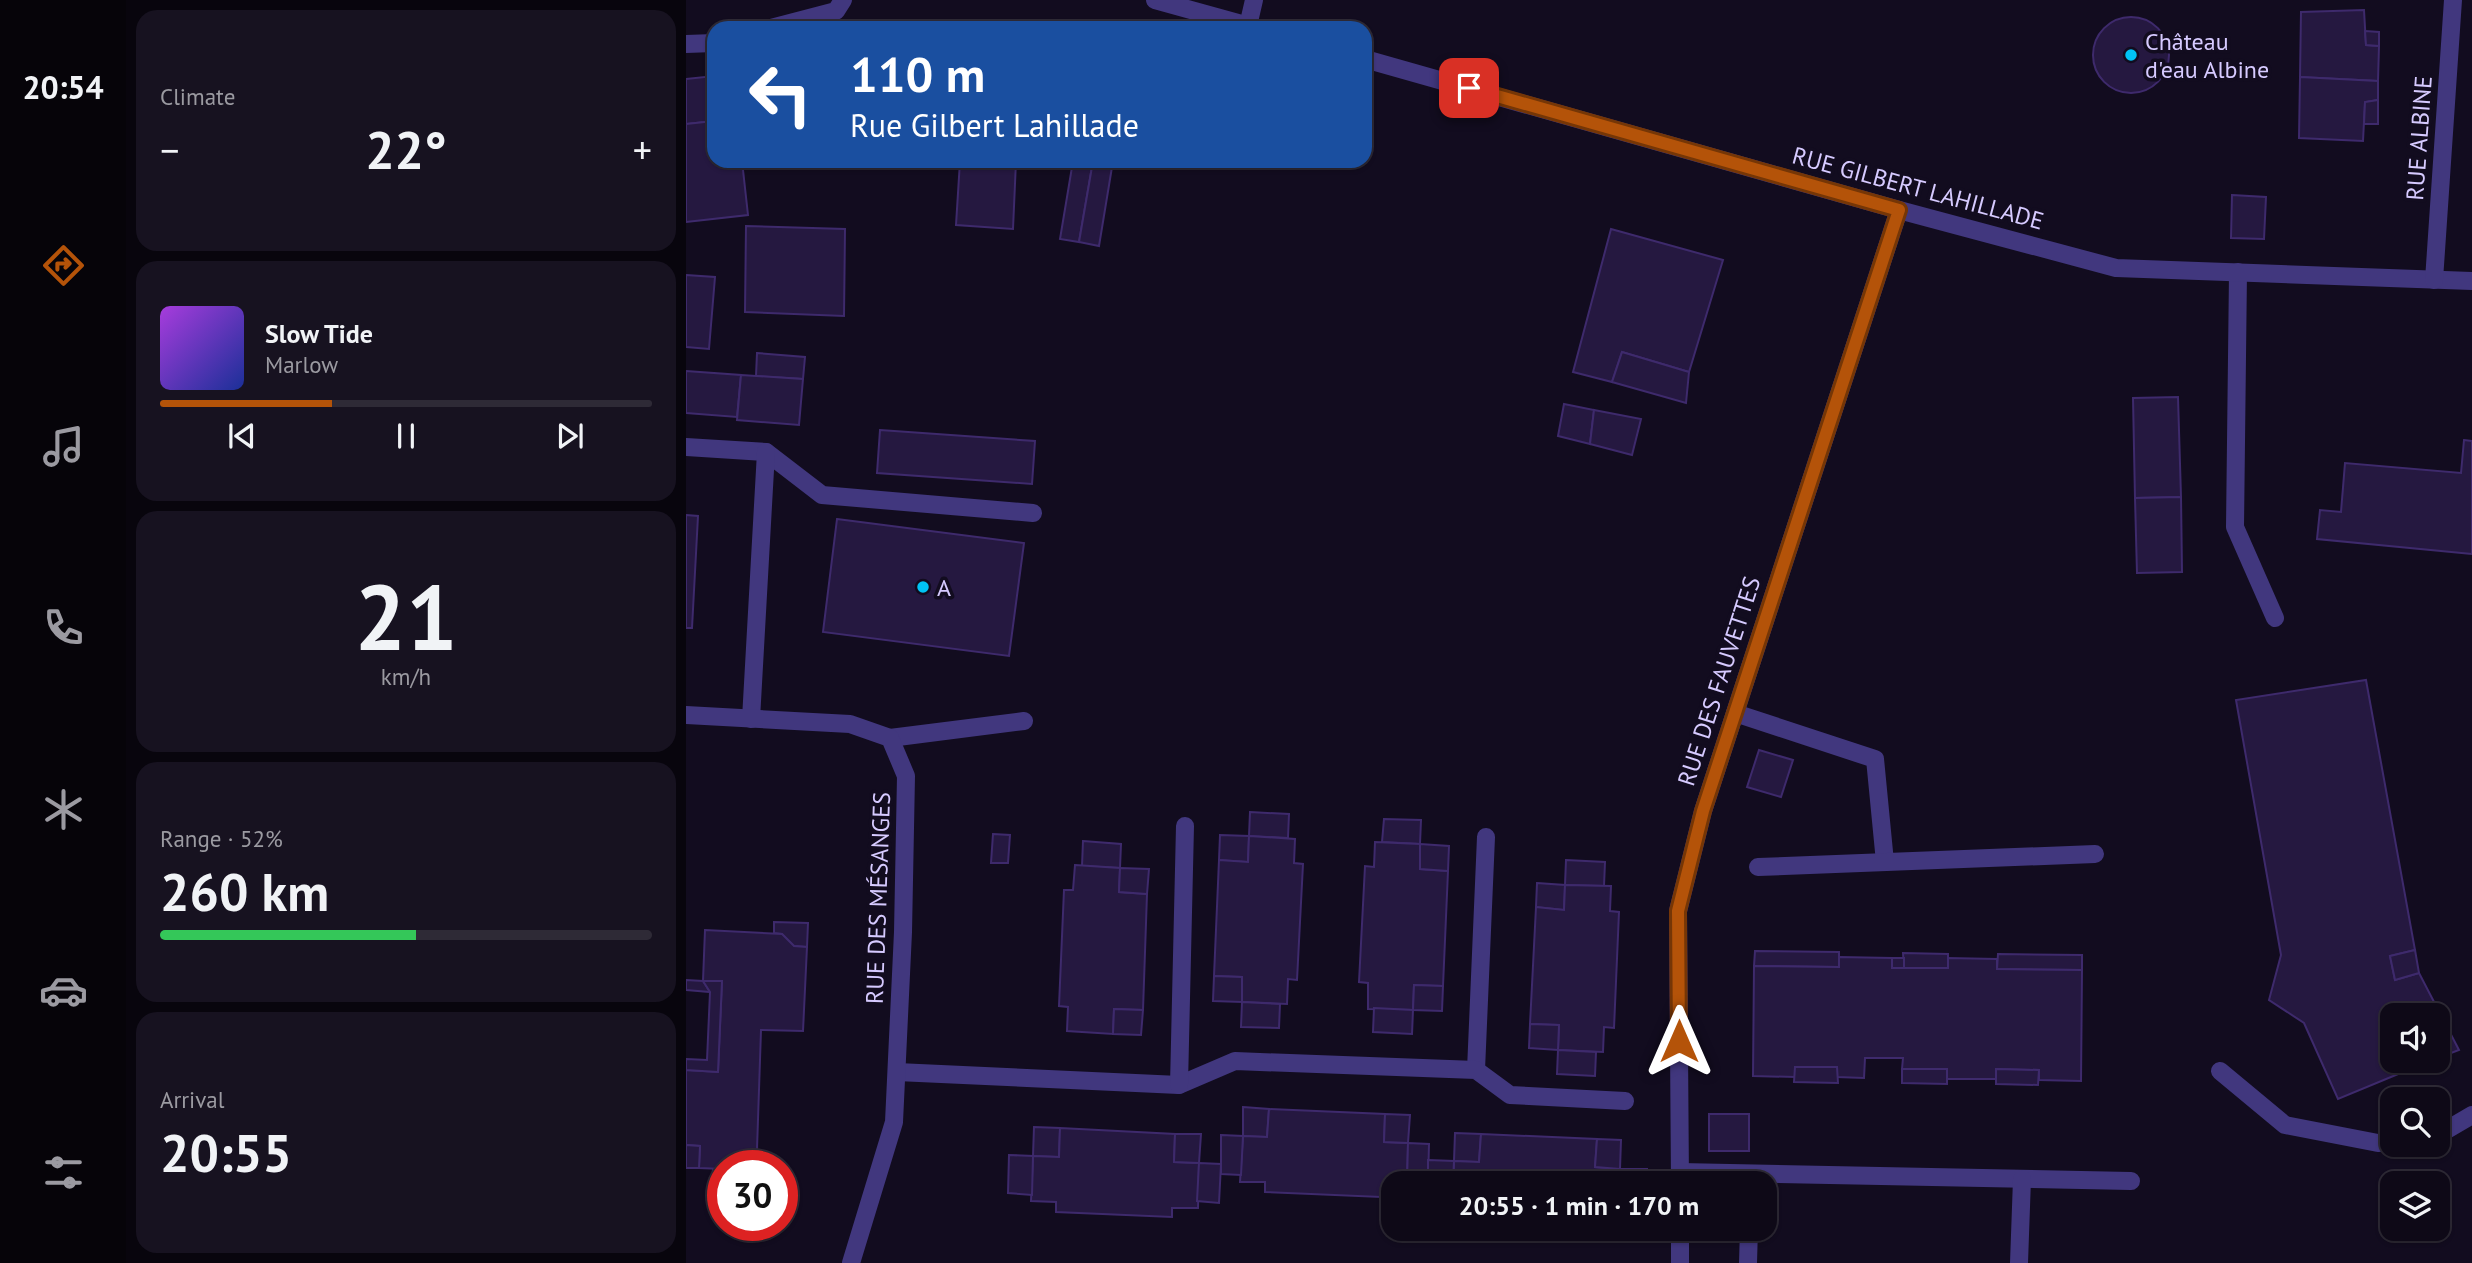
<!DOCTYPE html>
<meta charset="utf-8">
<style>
:root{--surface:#0e0917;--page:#171220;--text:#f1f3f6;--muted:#9b9aa1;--line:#2e2a36;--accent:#b45309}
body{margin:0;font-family:"PT Sans",sans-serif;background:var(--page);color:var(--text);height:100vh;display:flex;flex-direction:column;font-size:26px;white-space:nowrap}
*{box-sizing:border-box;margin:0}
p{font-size:23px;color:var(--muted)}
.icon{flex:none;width:38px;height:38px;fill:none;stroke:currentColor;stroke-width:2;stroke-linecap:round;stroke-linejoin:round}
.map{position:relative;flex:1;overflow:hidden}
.panel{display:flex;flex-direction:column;gap:10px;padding:10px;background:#08050d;width:560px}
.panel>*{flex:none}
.banner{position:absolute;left:21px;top:21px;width:665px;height:147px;border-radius:21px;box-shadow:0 2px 5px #0004,0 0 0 2px var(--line);background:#1a4fa0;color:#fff;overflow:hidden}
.buttons{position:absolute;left:1694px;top:1003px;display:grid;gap:14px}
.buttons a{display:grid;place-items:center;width:70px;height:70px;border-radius:14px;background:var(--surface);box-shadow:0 2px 5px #0004,0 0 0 2px var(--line);font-size:35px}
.speed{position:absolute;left:21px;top:1150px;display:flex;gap:14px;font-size:35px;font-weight:700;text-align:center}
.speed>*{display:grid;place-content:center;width:91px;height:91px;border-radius:50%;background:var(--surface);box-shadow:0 2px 5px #0004,0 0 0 2px var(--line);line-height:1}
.speed .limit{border:10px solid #d22;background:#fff;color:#111}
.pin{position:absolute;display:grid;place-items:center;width:60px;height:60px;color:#fff;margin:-30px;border-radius:14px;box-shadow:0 4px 10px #0006}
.me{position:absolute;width:77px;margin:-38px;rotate:0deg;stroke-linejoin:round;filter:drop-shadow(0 0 5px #0008)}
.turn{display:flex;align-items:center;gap:24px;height:147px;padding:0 28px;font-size:32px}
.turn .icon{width:91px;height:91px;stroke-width:2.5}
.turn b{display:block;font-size:49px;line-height:60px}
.big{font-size:52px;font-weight:600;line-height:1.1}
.panel .widget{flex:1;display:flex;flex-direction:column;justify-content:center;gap:10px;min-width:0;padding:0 24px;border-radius:21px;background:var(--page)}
.panel .dial{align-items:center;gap:0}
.dial b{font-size:91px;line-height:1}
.song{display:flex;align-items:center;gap:21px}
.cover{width:84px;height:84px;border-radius:10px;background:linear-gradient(135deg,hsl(280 70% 55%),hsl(230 70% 35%))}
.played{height:7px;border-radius:4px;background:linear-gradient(90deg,var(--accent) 35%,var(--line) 35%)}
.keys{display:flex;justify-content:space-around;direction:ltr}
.heat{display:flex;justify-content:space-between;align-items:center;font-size:38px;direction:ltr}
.charge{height:10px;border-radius:5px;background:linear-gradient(90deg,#34c759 52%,var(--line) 0)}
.trip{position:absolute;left:695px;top:1171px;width:396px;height:70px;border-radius:21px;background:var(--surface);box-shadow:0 2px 5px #0004,0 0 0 2px var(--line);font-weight:600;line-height:70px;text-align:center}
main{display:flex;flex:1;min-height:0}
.menu{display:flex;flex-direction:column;width:126px;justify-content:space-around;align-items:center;background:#060409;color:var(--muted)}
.menu .icon{width:49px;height:49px}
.menu .selected{color:var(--accent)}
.menu b{font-size:32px;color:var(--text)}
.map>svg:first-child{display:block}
</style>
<main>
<nav class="menu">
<b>20:54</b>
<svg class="icon selected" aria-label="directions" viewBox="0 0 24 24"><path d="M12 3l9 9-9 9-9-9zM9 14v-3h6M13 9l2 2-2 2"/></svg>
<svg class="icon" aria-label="music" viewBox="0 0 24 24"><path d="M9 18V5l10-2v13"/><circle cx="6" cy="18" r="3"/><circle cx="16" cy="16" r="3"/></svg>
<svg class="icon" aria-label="phone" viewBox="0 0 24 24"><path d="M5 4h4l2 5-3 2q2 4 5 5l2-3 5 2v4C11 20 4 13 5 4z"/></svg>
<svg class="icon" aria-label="climate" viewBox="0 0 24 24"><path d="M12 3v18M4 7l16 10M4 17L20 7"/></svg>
<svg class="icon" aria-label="car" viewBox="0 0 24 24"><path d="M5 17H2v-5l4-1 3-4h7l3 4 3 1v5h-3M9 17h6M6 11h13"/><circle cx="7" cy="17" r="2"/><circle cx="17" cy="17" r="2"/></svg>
<svg class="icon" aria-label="filters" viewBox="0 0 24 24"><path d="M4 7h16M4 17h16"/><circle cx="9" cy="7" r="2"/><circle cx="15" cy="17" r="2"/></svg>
</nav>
<section class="panel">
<div class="widget"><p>Climate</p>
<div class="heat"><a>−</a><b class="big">22°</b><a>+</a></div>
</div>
<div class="widget">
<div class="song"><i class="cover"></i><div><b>Slow Tide</b><p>Marlow</p></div></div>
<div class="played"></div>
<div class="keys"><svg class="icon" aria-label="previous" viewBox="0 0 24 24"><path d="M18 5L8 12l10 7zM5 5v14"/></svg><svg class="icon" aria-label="pause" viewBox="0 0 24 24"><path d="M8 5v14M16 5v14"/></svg><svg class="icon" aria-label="next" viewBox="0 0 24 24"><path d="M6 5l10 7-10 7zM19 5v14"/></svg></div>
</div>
<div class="widget dial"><b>21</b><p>km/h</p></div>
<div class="widget"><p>Range · 52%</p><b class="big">260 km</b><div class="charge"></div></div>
<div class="widget"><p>Arrival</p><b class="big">20:55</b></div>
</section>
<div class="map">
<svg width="1786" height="1263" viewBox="0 0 1786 1263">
<rect width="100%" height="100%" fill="#120c1f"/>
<g fill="#251840" stroke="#3e2a6c" stroke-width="2">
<path d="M 1678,10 L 1680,45 L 1693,46 L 1692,81 L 1614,77 L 1615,12 Z"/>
<circle cx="1445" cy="55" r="38"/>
<path d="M 1679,31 L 1693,32 L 1693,46 L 1680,45 Z"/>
<path d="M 28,76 L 28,121 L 0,124 L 0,79 Z"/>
<path d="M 1614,77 L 1692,81 L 1692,100 L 1679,102 L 1677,141 L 1613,138 Z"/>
<path d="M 1692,100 L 1692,124 L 1678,124 L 1679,102 Z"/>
<path d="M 28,121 L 28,161 L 56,161 L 62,215 L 0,222 L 0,124 Z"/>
<path d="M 274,161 L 330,161 L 327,229 L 270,225 Z"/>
<path d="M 387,161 L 407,161 L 393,242 L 374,239 Z"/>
<path d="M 407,161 L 427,161 L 413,246 L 393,242 Z"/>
<path d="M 1546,195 L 1580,197 L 1578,239 L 1545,238 Z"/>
<path d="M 60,226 L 159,229 L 158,316 L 59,312 Z"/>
<path d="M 925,229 L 1037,260 L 1003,372 L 936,352 L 926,382 L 887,372 Z"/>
<path d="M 0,275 L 29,277 L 23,349 L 0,347 Z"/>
<path d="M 936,352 L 1003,372 L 1000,403 L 926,382 Z"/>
<path d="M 71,353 L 119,357 L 117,379 L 70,376 Z"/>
<path d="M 0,371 L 55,375 L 51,417 L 0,413 Z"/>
<path d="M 55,375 L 117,379 L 113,425 L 51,420 Z"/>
<path d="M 1492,397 L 1495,497 L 1449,498 L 1447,398 Z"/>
<path d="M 878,404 L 908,410 L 904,444 L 872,436 Z"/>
<path d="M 908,410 L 955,419 L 946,455 L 904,444 Z"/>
<path d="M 194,430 L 349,441 L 346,484 L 191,473 Z"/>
<path d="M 1778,440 L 1786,441 L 1786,554 L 1631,539 L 1634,510 L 1655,512 L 1659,463 L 1775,473 Z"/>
<path d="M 1495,497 L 1496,572 L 1451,573 L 1449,498 Z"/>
<path d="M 0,515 L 12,516 L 6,628 L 0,628 Z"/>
<path d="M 151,519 L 338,543 L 323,656 L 137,632 Z"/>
<path d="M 1680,680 L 1729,950 L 1704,956 L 1709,980 L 1733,973 L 1773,1050 L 1752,1058 L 1752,1015 L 1706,1015 L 1706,1060 L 1746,1060 L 1652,1099 L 1618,1023 L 1583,1000 L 1595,955 L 1550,700 Z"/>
<path d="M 1073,750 L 1107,760 L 1095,797 L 1061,787 Z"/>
<path d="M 564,812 L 603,814 L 602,838 L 563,836 Z"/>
<path d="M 698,819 L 735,820 L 734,844 L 696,842 Z"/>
<path d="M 307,834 L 324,835 L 322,863 L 305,863 Z"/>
<path d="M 534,835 L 563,836 L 562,862 L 533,860 Z"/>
<path d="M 563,836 L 609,839 L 608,863 L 617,864 L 611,980 L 602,979 L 601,1004 L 556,1002 L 556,977 L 528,976 L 533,860 L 562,862 Z"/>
<path d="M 397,841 L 435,844 L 434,868 L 396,866 Z"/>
<path d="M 689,842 L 734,844 L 734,869 L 762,871 L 757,986 L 728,985 L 727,1010 L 682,1009 L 682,983 L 673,982 L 679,866 L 688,867 Z"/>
<path d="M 734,844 L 763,846 L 762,871 L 734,869 Z"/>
<path d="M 880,860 L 919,862 L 918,886 L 879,885 Z"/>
<path d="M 389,865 L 434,868 L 433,892 L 461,894 L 457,1010 L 428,1009 L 427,1034 L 381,1031 L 382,1007 L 373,1006 L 378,890 L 387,890 Z"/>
<path d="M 434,868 L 463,869 L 461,894 L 433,892 Z"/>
<path d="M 851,883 L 879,885 L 878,910 L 850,907 Z"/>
<path d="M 879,885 L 925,886 L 924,911 L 933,912 L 928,1028 L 918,1027 L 917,1052 L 872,1050 L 873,1025 L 844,1024 L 850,907 L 878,910 Z"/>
<path d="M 88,922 L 122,923 L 121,947 L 108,946 L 96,934 L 88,933 Z"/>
<path d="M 19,930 L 96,934 L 108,946 L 121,947 L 117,1031 L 75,1030 L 71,1149 L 52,1166 L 37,1166 L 37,1169 L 13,1168 L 14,1146 L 0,1145 L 0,1070 L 32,1072 L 36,981 L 17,981 Z"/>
<path d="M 1729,950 L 1733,973 L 1709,980 L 1704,956 Z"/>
<path d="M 1069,951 L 1153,952 L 1153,967 L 1068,966 Z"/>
<path d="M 1217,953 L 1262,954 L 1262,968 L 1218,968 Z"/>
<path d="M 1312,954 L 1396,955 L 1396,970 L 1311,969 Z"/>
<path d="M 1153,957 L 1206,958 L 1206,968 L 1262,968 L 1262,958 L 1311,959 L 1311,969 L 1396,970 L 1395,1081 L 1353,1080 L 1353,1070 L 1310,1069 L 1310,1079 L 1261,1079 L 1261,1069 L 1216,1069 L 1217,1058 L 1179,1058 L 1178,1078 L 1151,1077 L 1151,1067 L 1109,1067 L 1109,1077 L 1067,1076 L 1068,966 L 1153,967 Z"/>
<rect x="1206" y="958" width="12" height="10"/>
<path d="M 528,976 L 556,977 L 556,1002 L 527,1001 Z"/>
<path d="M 0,980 L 17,981 L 24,992 L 0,990 Z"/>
<path d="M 17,981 L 36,981 L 32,1072 L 0,1070 L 0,1059 L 21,1060 L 24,992 Z"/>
<path d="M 728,985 L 757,986 L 756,1011 L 727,1010 Z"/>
<path d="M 556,1002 L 594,1004 L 593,1028 L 555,1027 Z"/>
<path d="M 688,1008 L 727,1010 L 726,1034 L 687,1032 Z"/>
<path d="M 428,1009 L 457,1010 L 455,1035 L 427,1034 Z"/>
<path d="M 844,1024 L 873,1025 L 872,1050 L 843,1048 Z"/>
<path d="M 872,1050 L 910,1052 L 909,1076 L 871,1074 Z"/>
<path d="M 1109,1067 L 1151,1067 L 1152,1083 L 1108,1082 Z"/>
<path d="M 1216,1069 L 1261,1069 L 1261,1084 L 1216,1083 Z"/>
<path d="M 1310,1069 L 1353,1070 L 1352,1085 L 1310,1084 Z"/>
<path d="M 557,1107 L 583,1109 L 581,1137 L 557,1136 Z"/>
<path d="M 583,1109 L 699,1114 L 698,1142 L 722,1143 L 721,1183 L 707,1183 L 707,1188 L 695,1187 L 695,1197 L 579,1192 L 579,1182 L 554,1182 L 557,1136 L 581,1137 Z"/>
<path d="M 699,1114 L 724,1115 L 722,1143 L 698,1142 Z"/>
<rect x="1023" y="1114" width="40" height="37"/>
<path d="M 348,1127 L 374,1128 L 373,1157 L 347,1156 Z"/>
<path d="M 374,1128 L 489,1134 L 488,1162 L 513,1163 L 512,1208 L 486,1208 L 486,1217 L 370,1212 L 370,1202 L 345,1201 L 347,1156 L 373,1157 Z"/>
<path d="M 769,1133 L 795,1134 L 793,1162 L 768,1161 Z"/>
<path d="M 489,1134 L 515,1134 L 513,1163 L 488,1162 Z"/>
<path d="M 795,1134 L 911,1139 L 909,1167 L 934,1169 L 933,1183 L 767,1183 L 768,1161 L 793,1162 Z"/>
<path d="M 535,1135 L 557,1136 L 555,1175 L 535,1174 Z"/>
<path d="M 911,1139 L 935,1140 L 934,1169 L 909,1167 Z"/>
<path d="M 722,1143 L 743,1144 L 742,1182 L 721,1181 Z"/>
<path d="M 0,1145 L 14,1146 L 13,1168 L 0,1168 Z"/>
<path d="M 71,1149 L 70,1166 L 52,1166 Z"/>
<path d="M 323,1155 L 347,1156 L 346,1195 L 322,1193 Z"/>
<path d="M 742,1160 L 768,1161 L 767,1183 L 742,1183 Z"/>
<path d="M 513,1163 L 535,1164 L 533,1203 L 511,1201 Z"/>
<path d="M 27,1169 L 37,1169 L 37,1181 L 26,1181 Z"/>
<path d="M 934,1169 L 961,1169 L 961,1183 L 933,1183 Z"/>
</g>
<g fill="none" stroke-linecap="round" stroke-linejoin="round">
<g stroke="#41377e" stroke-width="18">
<path d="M 85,28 L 150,11 L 157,0"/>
<path d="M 0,44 L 28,43"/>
<path d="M 1552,272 L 1549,527 L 1589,618"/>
<path d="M 0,447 L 80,452 L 136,495 L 347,513"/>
<path d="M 1049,713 L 1189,759 L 1199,862"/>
<path d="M 65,719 L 80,452"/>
<path d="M 204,738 L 338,721"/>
<path d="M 1072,867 L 1409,854"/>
<path d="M 790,1070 L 800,837"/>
<path d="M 1534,1071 L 1599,1125 L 1692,1143 L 1706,1142"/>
<path d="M 211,1072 L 493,1085 L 549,1061 L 790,1070 L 824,1095 L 939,1101"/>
<path d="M 493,1085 L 499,826"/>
<path d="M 1752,1135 L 1786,1115"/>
<path d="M 994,1172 L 1445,1181"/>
<path d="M 1062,1263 L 1063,1228"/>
<path d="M 1333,1263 L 1336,1179"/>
</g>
<g stroke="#41377e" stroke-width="18">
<path d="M 469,0 L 570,28"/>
<path d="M 562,26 L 568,0"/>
<path d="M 679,59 L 1213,210 L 1430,268 L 1786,281"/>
<path d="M 1748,280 L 1767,0"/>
<path d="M 0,715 L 164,724 L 204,738 L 220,776 L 217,932 L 208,1122 L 165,1263"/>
<path d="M 994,1183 L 992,911 L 1017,811 L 1213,210"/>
<path d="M 994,1263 L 994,1228"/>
</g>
</g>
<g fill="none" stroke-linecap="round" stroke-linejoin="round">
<defs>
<path id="route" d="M 783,88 L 1213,210 L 1017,811 L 992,911 L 993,1041"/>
</defs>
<use href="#route" stroke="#753606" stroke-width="18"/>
<use href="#route" stroke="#b45309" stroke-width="12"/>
</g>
<g fill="#00c3f5" stroke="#120c1f" stroke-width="2.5">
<circle cx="1445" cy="55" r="7"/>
<circle cx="237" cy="587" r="7"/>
</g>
<g text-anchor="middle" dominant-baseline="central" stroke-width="7" stroke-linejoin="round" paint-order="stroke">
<g font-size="24" fill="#d6caff" stroke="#120c1f" text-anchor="start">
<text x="1459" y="41">Château<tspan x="1459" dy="28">d'eau Albine</tspan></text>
<text x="251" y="587">A</text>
</g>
<g font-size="24" fill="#d6caff" stroke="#120c1f">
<text transform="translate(1733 138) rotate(-86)">RUE ALBINE</text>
<text transform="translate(1232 188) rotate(15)">RUE GILBERT LAHILLADE</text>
<text transform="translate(1033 681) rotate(-72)">RUE DES FAUVETTES</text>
<text transform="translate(192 898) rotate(-88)">RUE DES MÉSANGES</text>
</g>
</g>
</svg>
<div class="buttons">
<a><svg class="icon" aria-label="sound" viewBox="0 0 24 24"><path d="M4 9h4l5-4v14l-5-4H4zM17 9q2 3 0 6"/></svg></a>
<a><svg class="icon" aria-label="search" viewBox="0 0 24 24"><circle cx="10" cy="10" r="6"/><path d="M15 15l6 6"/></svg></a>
<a><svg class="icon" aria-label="layers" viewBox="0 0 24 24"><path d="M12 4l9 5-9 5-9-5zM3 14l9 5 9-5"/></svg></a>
</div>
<div class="speed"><div class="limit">30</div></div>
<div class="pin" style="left:783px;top:88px;background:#d93025"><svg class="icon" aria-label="arrive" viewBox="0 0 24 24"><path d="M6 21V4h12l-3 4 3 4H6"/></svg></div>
<svg class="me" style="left:993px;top:1041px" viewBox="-20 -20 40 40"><path d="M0-17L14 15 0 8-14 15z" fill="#b45309" stroke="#fff" stroke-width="4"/></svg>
<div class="trip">20:55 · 1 min · 170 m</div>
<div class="banner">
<div class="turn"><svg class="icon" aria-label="left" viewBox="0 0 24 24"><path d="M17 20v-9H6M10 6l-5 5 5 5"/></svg><div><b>110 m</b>Rue Gilbert Lahillade</div></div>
</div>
</div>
</main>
